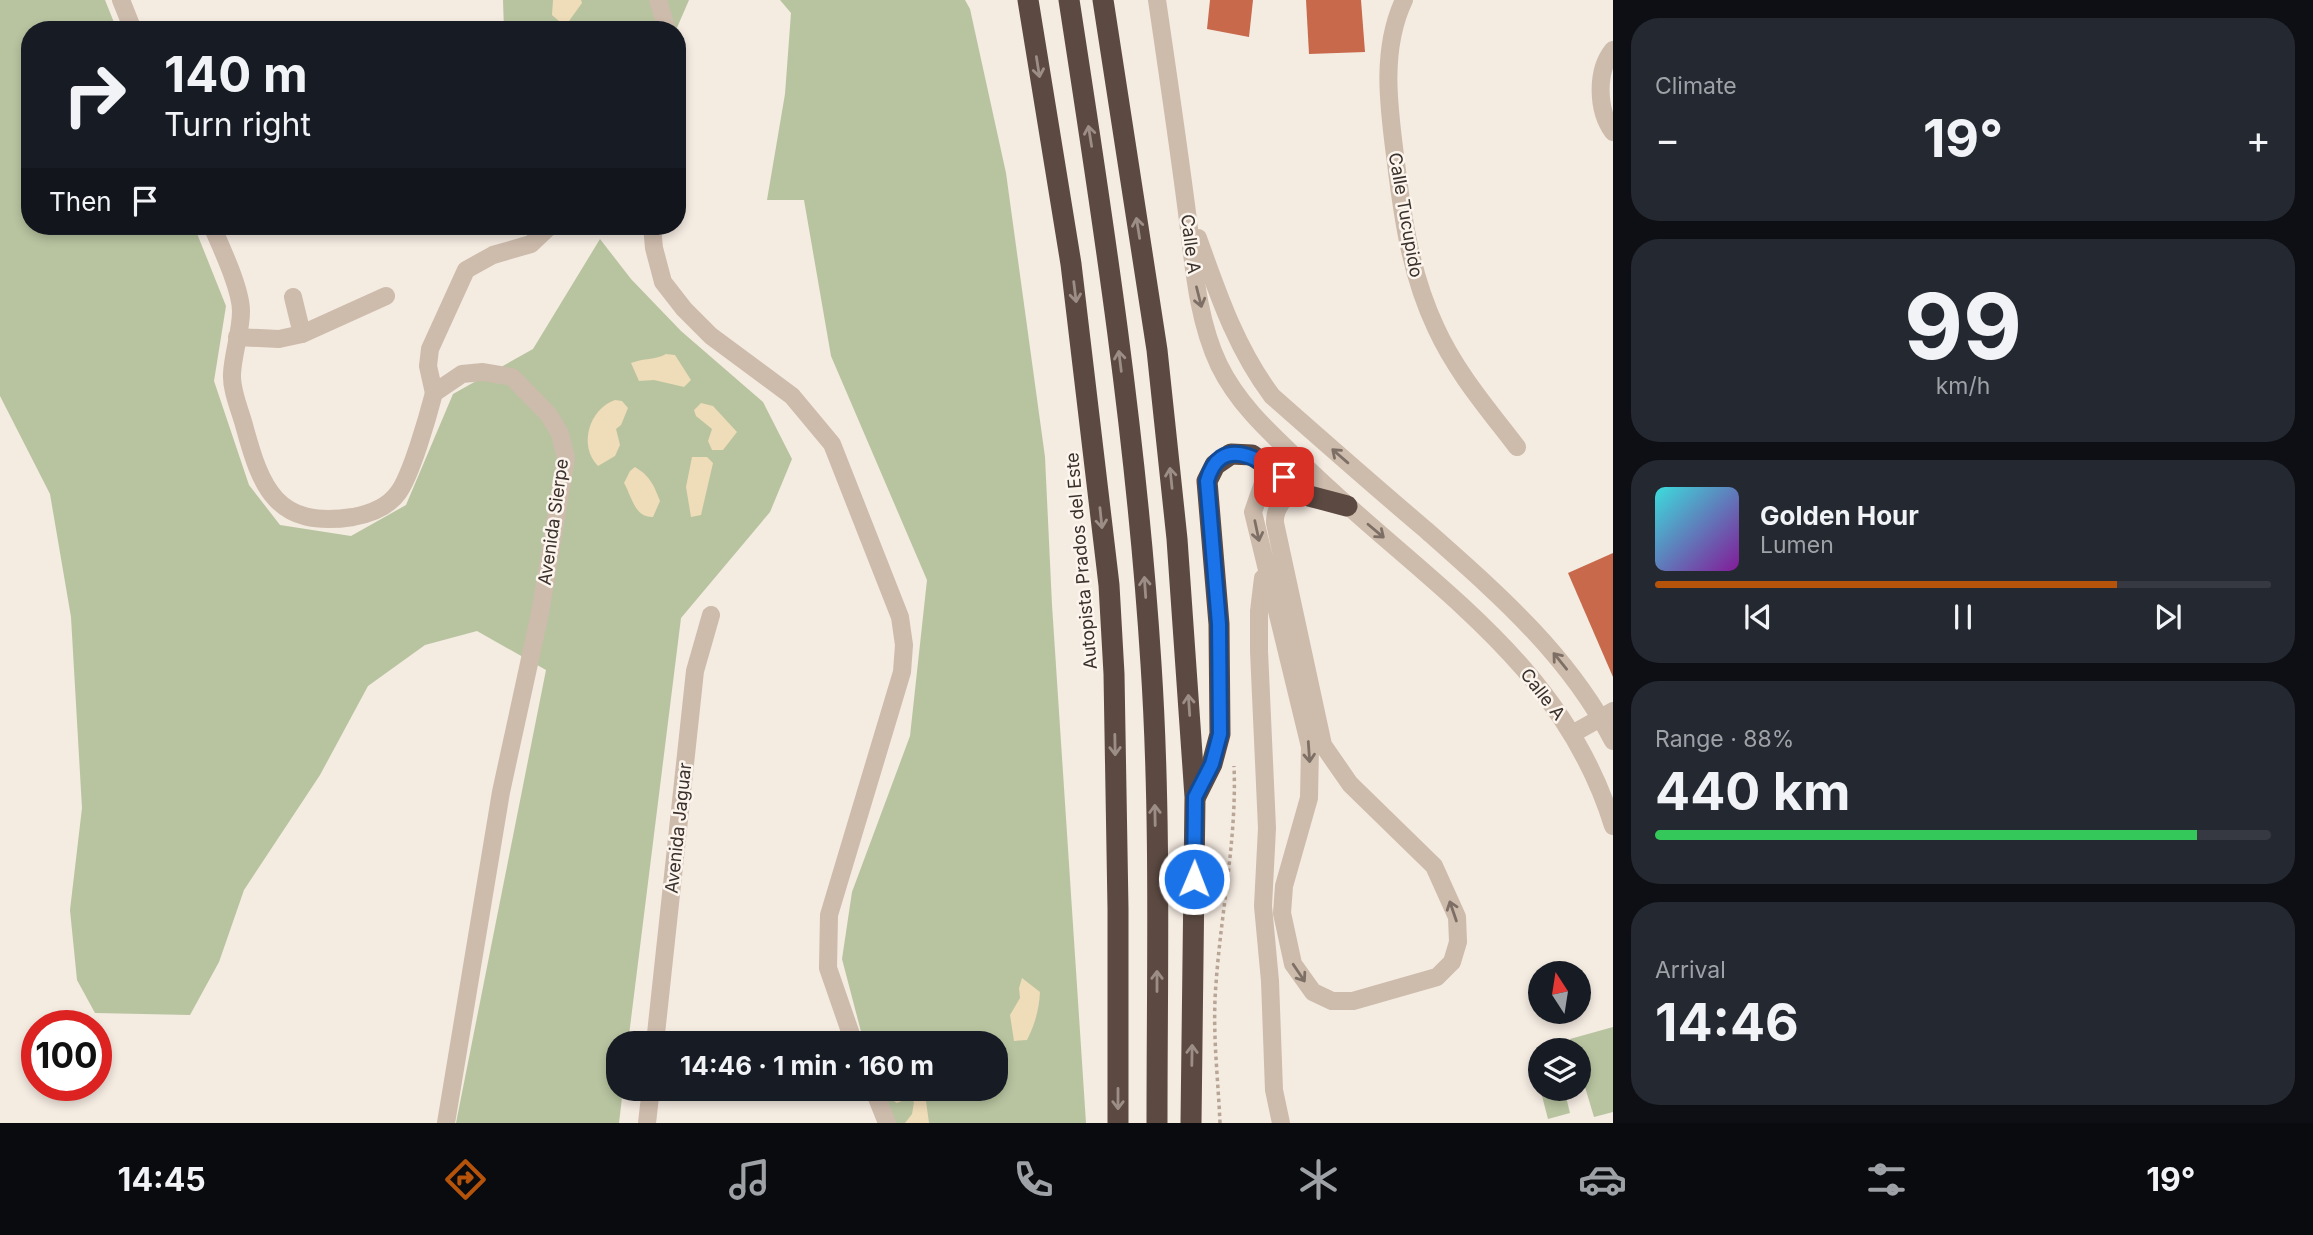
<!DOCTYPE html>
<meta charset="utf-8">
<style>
:root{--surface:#171b24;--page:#242831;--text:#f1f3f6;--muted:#9ea1a6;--line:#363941;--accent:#b45309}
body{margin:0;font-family:Inter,sans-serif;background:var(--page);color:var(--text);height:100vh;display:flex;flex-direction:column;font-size:26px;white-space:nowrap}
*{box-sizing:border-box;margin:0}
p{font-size:23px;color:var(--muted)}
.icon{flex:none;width:38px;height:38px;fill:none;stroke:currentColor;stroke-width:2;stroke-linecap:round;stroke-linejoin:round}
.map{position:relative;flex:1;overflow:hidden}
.panel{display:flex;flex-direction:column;gap:18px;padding:18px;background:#0d0f14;width:700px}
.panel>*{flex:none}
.hud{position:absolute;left:21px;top:21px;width:665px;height:214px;border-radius:28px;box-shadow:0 4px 10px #0003;background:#171b24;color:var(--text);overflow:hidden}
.needle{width:46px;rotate:348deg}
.controls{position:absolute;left:1528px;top:961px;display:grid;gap:14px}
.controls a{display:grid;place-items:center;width:63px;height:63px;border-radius:50%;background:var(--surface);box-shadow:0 4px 10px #0003;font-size:35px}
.speed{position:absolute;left:21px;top:1010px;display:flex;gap:14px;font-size:35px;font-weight:700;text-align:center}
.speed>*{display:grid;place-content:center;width:91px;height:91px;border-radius:50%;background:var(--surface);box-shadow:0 4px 10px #0003;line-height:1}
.speed .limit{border:10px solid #d22;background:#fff;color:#111}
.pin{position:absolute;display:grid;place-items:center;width:60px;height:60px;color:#fff;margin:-30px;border-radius:14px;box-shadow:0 4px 10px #0006}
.me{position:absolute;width:77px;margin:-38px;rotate:1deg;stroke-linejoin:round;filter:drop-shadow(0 0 5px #0008)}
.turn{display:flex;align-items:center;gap:24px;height:147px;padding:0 28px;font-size:32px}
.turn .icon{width:91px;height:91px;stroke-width:2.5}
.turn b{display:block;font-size:49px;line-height:60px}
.then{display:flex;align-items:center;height:66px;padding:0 28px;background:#0003;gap:14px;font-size:26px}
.big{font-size:52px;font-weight:700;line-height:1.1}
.panel .tile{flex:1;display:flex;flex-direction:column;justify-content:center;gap:10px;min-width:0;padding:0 24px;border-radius:28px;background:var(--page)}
.panel .dial{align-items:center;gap:0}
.dial b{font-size:91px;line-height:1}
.song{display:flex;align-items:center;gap:21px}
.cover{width:84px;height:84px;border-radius:10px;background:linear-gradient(135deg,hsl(180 70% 55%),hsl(290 70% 35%))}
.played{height:7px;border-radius:4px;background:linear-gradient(90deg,var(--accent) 75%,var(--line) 75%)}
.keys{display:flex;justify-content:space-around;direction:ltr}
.heat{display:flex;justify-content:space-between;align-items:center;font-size:38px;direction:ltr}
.charge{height:10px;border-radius:5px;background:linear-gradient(90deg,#34c759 88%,var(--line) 0)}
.trip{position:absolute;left:606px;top:1031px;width:402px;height:70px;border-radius:28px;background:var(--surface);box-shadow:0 4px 10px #0003;font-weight:700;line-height:70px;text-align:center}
.dock{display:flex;height:112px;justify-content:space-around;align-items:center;background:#090b0e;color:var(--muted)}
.dock .icon{width:49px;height:49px}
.dock .selected{color:var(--accent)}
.dock b{font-size:32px;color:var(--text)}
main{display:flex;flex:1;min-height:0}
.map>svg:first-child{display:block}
</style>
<main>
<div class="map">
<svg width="1613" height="1123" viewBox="0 0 1613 1123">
<rect width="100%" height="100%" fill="#f4ebe1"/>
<g fill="#b8c4a0">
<path d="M 0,0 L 105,0 L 117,30 L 30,30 L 30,226 L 194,226 L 226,306 L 214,381 L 249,485 L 280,525 L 351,536 L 406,505 L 453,394 L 533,349 L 600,239 L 631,279 L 681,331 L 763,402 L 792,459 L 770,512 L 681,618 L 628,1043 L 618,1043 L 618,1088 L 623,1089 L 619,1123 L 456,1123 L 546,670 L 477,631 L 425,645 L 368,686 L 320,775 L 244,890 L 219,962 L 190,1015 L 95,1013 L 77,980 L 70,910 L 82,808 L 71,617 L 50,494 L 0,396 Z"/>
<path d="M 503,0 L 689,0 L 676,30 L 504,30 Z"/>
<path d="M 780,0 L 965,0 L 970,9 L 1006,173 L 1045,457 L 1052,605 L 1086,1123 L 892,1123 L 878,1089 L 996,1088 L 996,1043 L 864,1043 L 842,959 L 852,892 L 910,736 L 927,580 L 831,356 L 804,200 L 767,200 L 785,94 L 791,13 Z"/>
<path d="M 1613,1027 L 1613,1112 L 1594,1117 L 1579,1067 L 1578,1050 L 1574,1050 L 1570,1039 Z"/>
<path d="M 1540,1068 L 1540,1088 L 1564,1089 L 1570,1113 L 1548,1119 L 1535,1069 Z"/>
</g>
<g fill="#efdcb8">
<path d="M 553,0 L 581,0 L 582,3 L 569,21 L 560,22 L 552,15 Z"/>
<path d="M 666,354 L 675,355 L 691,380 L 684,387 L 654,380 L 639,381 L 631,363 C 644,358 655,360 666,354 Z"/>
<path d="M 615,400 L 622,401 L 628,408 L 621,425 L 616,429 L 620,445 L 615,456 L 598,466 C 578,446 589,409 615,400 Z"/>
<path d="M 701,403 L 713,406 L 737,432 L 723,450 L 712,450 L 708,441 L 712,429 L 696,416 L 694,410 Z"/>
<path d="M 692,457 L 707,457 L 713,463 L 701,515 L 691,517 L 686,487 Z"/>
<path d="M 635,467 C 650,476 654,485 660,501 L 653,517 C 635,518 632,497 624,483 L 630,471 Z"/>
<path d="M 1022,978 L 1040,992 C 1039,1010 1035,1024 1027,1040 L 1014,1041 L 1010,1015 L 1020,998 L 1019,988 Z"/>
<path d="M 884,1089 L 939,1089 L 926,1101 L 929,1123 L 905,1123 L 912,1114 L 914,1102 L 909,1098 L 897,1103 L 884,1095 Z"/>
</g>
<g fill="#c8694b">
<path d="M 1210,0 L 1253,0 L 1249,37 L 1207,29 Z"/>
<path d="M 1306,0 L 1361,0 L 1365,52 L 1309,54 Z"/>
<path d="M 1613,553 L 1613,677 L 1568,573 Z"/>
</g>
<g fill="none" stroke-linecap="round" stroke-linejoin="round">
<path stroke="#b9a596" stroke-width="3.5" stroke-dasharray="3.5 3.5" stroke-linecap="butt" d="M 1220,1123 C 1218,1077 1212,1030 1216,984 C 1221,911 1237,839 1234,766"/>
<g stroke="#cdbbac" stroke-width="18">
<path d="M 121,0 L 133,30"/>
<path d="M 658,0 L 667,30"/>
<path d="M 1157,0 C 1167,68 1177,136 1186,205 C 1193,256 1196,317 1219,365 C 1240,408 1275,437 1308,469 C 1425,582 1563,662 1613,826"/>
<path d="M 1404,0 C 1380,51 1389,109 1396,163 C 1403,220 1411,275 1436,328 C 1456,372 1488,409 1517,447"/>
<path d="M 1613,50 C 1596,71 1597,110 1613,132"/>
<path d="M 212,226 C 221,247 241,289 241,311 C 241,332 233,353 232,374 C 231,390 240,410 244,425 C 261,488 276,529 353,517 C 369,514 388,507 398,493 C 411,476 428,416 434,393 L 462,374 L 483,372 L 512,377 L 549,415 L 560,434 L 566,458 L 540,613 L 501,792 L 446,1123"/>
<path d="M 652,226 L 654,248 L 663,282 L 684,309 L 711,336 L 792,396 L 832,444 L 900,617 L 904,645 L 902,672 L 829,915 L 828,968 L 854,1043"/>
<path d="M 1198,238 C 1218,294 1236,348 1272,396 C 1323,441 1374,486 1426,530 C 1497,593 1569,655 1613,741"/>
<path d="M 293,297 L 302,334"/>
<path d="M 237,337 L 279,339 L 302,334 L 386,296"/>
<path d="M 434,393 L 428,366 L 430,349 L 466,270 L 493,255 L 531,244 L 550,226"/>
<path d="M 1269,466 L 1253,512 L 1310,747 L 1309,798 L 1284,886 L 1282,913 L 1293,964 L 1313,992 L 1332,1001 L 1353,1001 L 1437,977 L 1452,962 L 1458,942 L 1457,917 L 1434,866 L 1350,784 L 1323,745 L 1275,523 C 1274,507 1286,495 1299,489"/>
<path d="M 1263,578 L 1259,611 L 1259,651 L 1267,828 L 1263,906 L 1270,981 L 1274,1090 L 1281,1123"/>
<path d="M 1572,734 L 1613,711"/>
<path d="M 655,1043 L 695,671 L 711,615"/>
<path d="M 873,1088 L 887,1123"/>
<path d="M 647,1123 L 651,1088"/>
</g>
<g stroke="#5c4a42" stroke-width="21">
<path d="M 1028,0 L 1071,264 L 1109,585 L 1114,674 L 1118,909 L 1118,1123"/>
<path d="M 1069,0 C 1103,220 1137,441 1151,664 C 1161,816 1157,970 1157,1123"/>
<path d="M 1103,0 L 1157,350 L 1177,539 L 1195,797 L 1191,1123"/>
<path d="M 1196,796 L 1212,764 L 1220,734 L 1219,624 L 1207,481 L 1215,465 L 1231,454 L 1252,455 L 1309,496 L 1347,506"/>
</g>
</g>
<defs><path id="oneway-shaft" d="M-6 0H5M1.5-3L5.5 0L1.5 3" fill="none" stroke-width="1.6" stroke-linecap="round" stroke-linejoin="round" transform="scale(1.75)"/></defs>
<g stroke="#9c8e87">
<use href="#oneway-shaft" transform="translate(1038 67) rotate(81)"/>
<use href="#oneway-shaft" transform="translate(1090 136) rotate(-99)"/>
<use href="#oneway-shaft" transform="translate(1138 228) rotate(-99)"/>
<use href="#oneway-shaft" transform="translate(1075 292) rotate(83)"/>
<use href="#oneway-shaft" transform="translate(1120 361) rotate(-97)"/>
<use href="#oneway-shaft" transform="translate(1171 478) rotate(-96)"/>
<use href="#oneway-shaft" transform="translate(1101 518) rotate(84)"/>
<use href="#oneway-shaft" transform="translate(1145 587) rotate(-94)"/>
<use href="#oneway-shaft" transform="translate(1189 705) rotate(-94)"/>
<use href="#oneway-shaft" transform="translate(1115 745) rotate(89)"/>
<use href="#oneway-shaft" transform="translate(1155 815) rotate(-91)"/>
<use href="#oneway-shaft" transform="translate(1157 981) rotate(-90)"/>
<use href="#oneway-shaft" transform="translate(1192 1055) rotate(-89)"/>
<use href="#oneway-shaft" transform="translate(1118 1099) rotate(90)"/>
</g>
<g stroke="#7d6f65">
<use href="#oneway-shaft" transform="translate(1199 297) rotate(76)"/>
<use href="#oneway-shaft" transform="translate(1340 456) rotate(-139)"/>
<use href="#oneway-shaft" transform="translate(1257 531) rotate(78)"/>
<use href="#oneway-shaft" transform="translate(1376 531) rotate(40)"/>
<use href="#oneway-shaft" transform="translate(1560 661) rotate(-129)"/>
<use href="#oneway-shaft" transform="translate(1309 752) rotate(86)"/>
<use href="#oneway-shaft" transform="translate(1453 911) rotate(-109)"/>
<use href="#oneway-shaft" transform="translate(1299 973) rotate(56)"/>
</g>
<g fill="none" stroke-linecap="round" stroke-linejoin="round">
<defs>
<path id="route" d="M 1194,879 L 1195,797 L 1212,764 L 1220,734 L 1219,624 L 1207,481 C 1220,434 1259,458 1284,477"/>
</defs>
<use href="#route" stroke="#114b97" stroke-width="18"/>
<use href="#route" stroke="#1a73e8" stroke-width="12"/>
</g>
<g text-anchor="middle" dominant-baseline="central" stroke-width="5" stroke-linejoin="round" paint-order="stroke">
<g font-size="18" fill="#3b302b" stroke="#fbf5ee">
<text transform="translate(1406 215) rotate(80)">Calle Tucupido</text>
<text transform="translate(1191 244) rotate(83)">Calle A</text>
<text transform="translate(553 522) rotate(-82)">Avenida Sierpe</text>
<text transform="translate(1081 561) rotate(-95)">Autopista Prados del Este</text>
<text transform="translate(1543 694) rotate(52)">Calle A</text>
<text transform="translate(678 828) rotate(-84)">Avenida Jaguar</text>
</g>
</g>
</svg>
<div class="controls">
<a><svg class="needle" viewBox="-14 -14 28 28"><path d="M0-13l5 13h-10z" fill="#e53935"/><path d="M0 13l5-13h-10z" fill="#9ea1a6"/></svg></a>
<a><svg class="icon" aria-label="layers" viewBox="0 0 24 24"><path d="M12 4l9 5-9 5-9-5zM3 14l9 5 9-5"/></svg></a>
</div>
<div class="speed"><div class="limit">100</div></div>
<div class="pin" style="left:1284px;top:477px;background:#d93025"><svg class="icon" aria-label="arrive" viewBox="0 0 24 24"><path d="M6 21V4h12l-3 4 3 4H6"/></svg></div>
<svg class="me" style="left:1194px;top:879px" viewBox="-20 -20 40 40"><circle r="17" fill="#1a73e8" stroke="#fff" stroke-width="3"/><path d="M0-11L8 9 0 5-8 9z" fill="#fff"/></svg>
<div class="trip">14:46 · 1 min · 160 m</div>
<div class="hud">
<div class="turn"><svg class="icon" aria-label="right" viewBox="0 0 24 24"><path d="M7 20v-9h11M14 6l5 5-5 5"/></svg><div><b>140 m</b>Turn right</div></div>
<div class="then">Then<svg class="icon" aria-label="arrive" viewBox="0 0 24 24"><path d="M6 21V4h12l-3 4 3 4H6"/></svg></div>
</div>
</div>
<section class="panel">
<div class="tile"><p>Climate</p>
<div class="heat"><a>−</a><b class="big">19°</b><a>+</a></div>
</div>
<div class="tile dial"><b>99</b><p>km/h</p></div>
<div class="tile">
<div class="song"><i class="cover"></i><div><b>Golden Hour</b><p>Lumen</p></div></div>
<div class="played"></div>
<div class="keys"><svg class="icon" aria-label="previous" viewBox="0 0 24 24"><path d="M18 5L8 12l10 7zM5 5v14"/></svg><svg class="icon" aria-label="pause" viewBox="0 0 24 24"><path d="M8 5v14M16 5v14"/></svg><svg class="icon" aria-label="next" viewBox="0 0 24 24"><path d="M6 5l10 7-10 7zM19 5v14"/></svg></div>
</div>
<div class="tile"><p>Range · 88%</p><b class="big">440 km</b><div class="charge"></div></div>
<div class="tile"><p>Arrival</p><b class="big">14:46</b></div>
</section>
</main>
<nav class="dock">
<b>14:45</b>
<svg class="icon selected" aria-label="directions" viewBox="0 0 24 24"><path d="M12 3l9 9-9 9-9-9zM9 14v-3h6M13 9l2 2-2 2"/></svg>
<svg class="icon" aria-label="music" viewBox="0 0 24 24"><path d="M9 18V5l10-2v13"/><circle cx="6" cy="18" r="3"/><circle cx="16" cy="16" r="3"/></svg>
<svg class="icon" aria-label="phone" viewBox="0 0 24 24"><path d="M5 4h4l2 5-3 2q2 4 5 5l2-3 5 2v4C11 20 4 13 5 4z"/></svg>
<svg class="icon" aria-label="climate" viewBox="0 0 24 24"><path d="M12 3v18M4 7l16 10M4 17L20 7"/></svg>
<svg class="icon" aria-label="car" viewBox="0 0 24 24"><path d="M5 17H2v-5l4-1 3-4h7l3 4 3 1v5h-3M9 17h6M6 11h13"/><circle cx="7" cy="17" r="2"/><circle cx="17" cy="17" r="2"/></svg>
<svg class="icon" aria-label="filters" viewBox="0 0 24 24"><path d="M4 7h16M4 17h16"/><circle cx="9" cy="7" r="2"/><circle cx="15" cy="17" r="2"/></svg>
<b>19°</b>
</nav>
